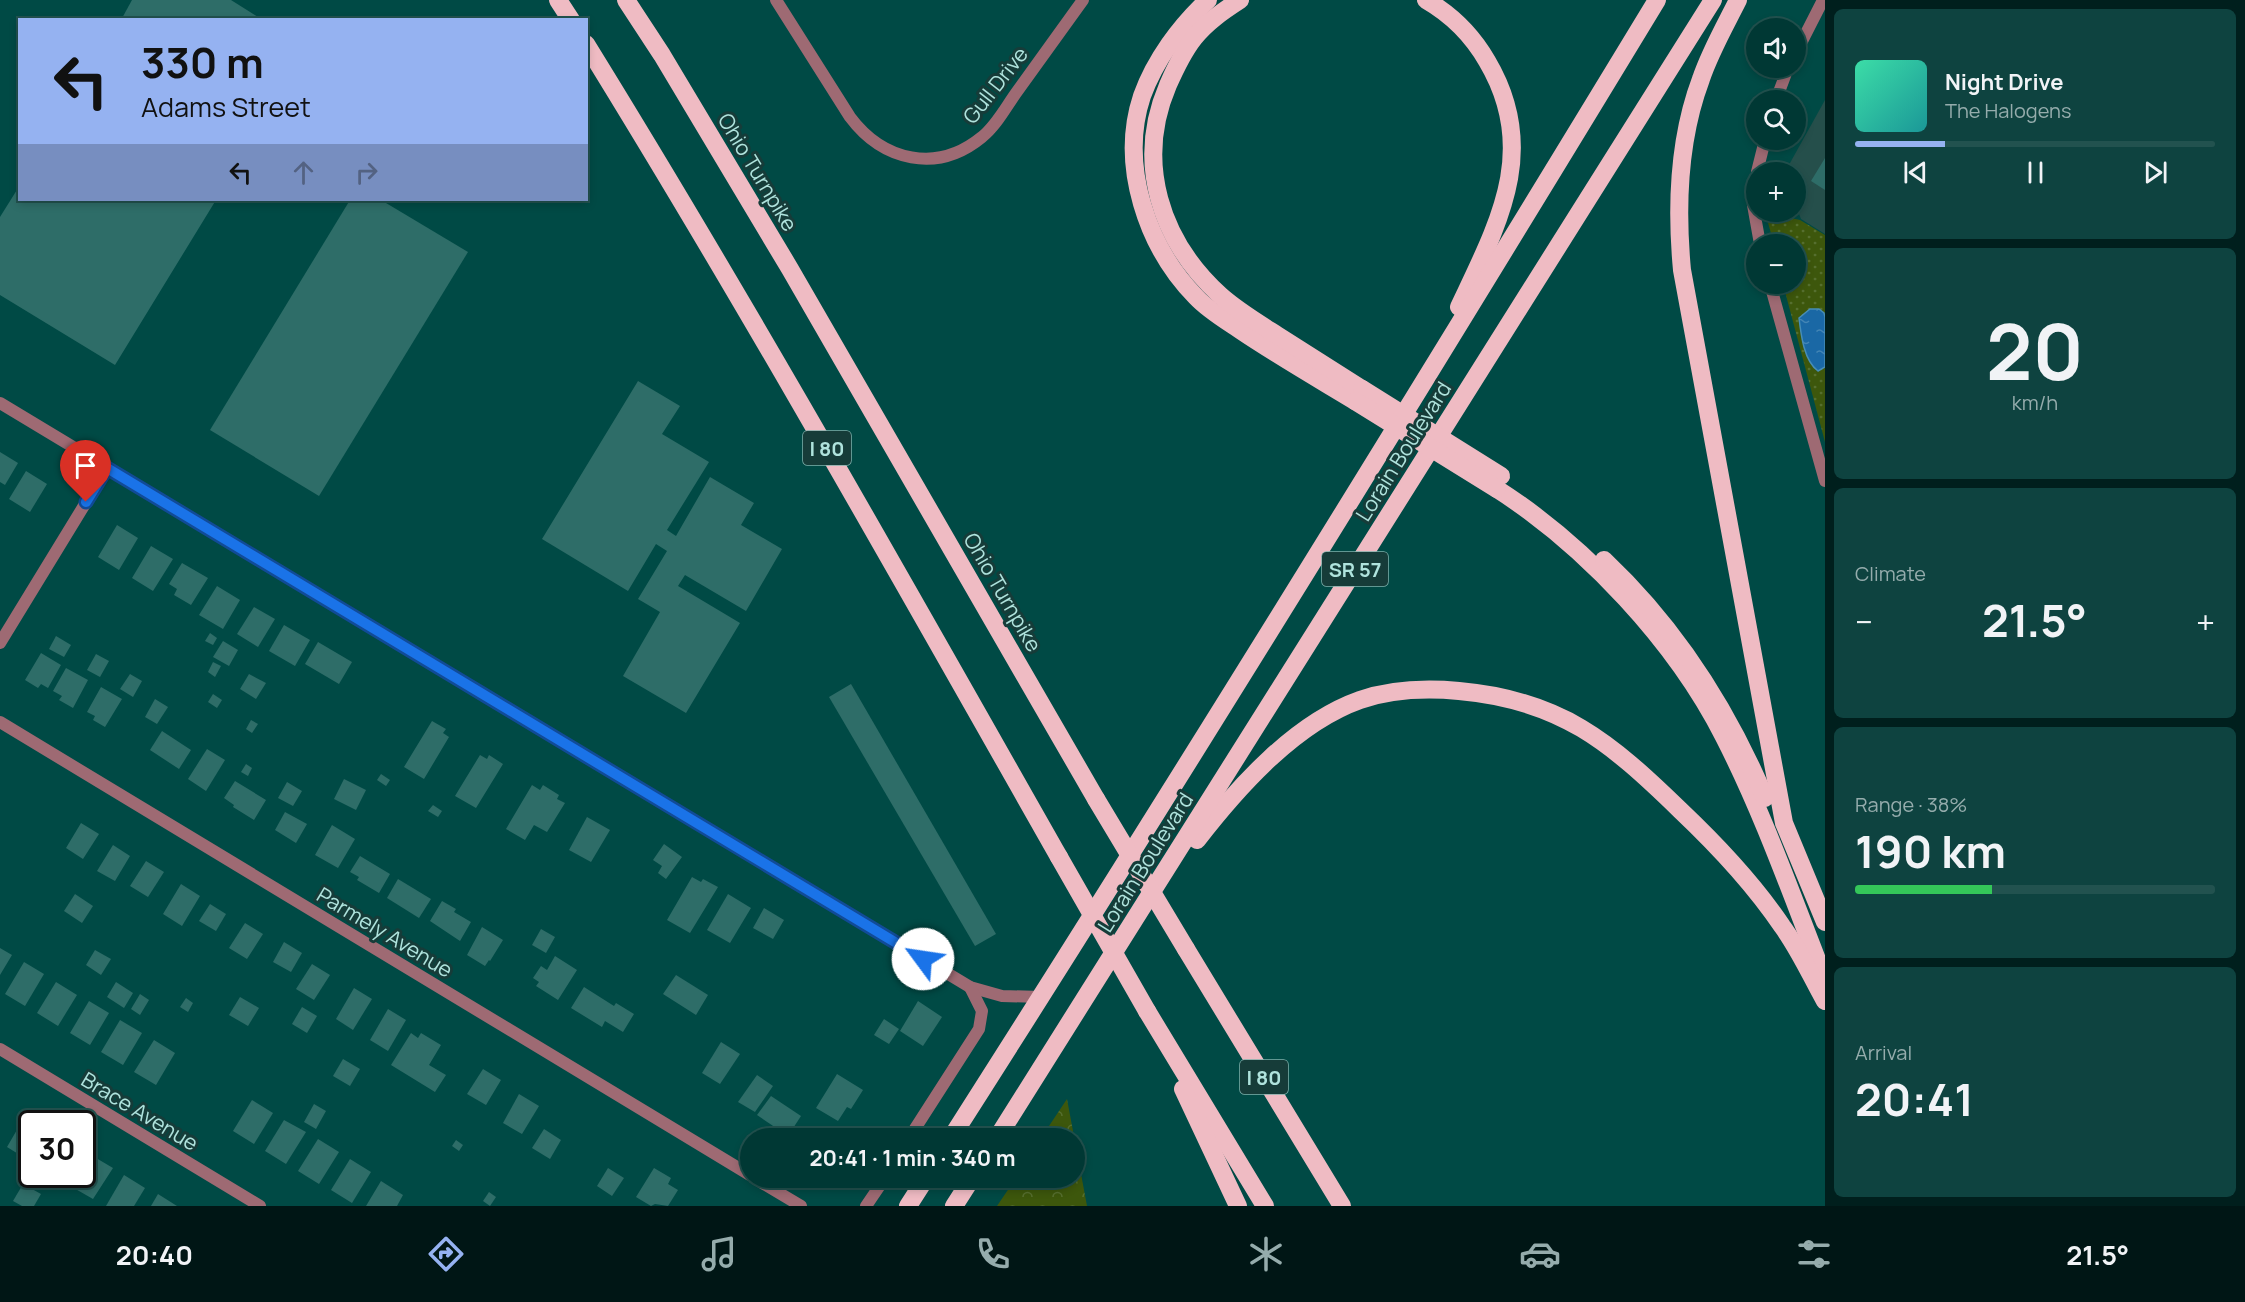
<!DOCTYPE html>
<meta charset="utf-8">
<style>
:root{--surface:#003834;--page:#0e4340;--text:#f1f3f6;--muted:#95acac;--line:#22524f;--accent:#95b2f1}
body{margin:0;font-family:Manrope,sans-serif;background:var(--page);color:var(--text);height:100vh;display:flex;flex-direction:column;font-size:22px;white-space:nowrap}
*{box-sizing:border-box;margin:0}
p{font-size:20px;color:var(--muted)}
.icon{flex:none;width:33px;height:33px;fill:none;stroke:currentColor;stroke-width:2;stroke-linecap:round;stroke-linejoin:round}
.map{position:relative;flex:1;overflow:hidden}
.drawer{display:flex;flex-direction:column;gap:9px;padding:9px;background:#001f1d;width:420px}
.drawer>*{flex:none}
.top-card{position:absolute;left:18px;top:18px;width:570px;height:183px;border-radius:0px;box-shadow:0 3px 9px #0003,0 0 0 2px var(--line);background:#95b2f1;color:#111;overflow:hidden}
.buttons{position:absolute;left:1746px;top:18px;display:grid;gap:12px}
.buttons a{display:grid;place-items:center;width:60px;height:60px;border-radius:50%;background:var(--surface);box-shadow:0 3px 9px #0003,0 0 0 2px var(--line);font-size:30px}
.speed{position:absolute;left:18px;top:1110px;display:flex;gap:12px;font-size:30px;font-weight:700;text-align:center}
.speed>*{display:grid;place-content:center;width:78px;height:78px;border-radius:50%;background:var(--surface);box-shadow:0 3px 9px #0003,0 0 0 2px var(--line);line-height:1}
.speed .limit{border:3px solid #111;border-radius:9px;background:#fff;color:#111}
.pin{position:absolute;display:grid;place-items:center;width:51px;height:51px;color:#fff;margin:-62px -26px;border-radius:50% 50% 50% 0;rotate:-45deg;box-shadow:0 0 6px #0007}
.pin .icon{rotate:45deg}
.me{position:absolute;width:66px;margin:-33px;rotate:301deg;stroke-linejoin:round;filter:drop-shadow(0 0 4px #0008)}
.turn{display:flex;align-items:center;gap:21px;height:126px;padding:0 24px;font-size:27px}
.turn .icon{width:78px;height:78px;stroke-width:2.5}
.turn b{display:block;font-size:42px;line-height:51px}
.lanes{display:flex;align-items:center;height:57px;padding:0 24px;background:#0003;justify-content:center;gap:30px;direction:ltr}
.lanes .off{opacity:.35}
.big{font-size:45px;font-weight:700;line-height:1.1}
.drawer .card{flex:1;display:flex;flex-direction:column;justify-content:center;gap:9px;min-width:0;padding:0 21px;border-radius:9px;background:var(--page)}
.drawer .dial{align-items:center;gap:0}
.dial b{font-size:78px;line-height:1}
.song{display:flex;align-items:center;gap:18px}
.cover{width:72px;height:72px;border-radius:9px;background:linear-gradient(135deg,hsl(160 70% 55%),hsl(180 70% 35%))}
.played{height:6px;border-radius:3px;background:linear-gradient(90deg,var(--accent) 25%,var(--line) 25%)}
.keys{display:flex;justify-content:space-around;direction:ltr}
.heat{display:flex;justify-content:space-between;align-items:center;font-size:33px;direction:ltr}
.charge{height:9px;border-radius:4px;background:linear-gradient(90deg,#34c759 38%,var(--line) 0)}
.trip{position:absolute;left:740px;top:1128px;width:345px;height:60px;border-radius:30px;background:var(--surface);box-shadow:0 3px 9px #0003,0 0 0 2px var(--line);font-weight:700;line-height:60px;text-align:center}
.tab-bar{display:flex;height:96px;justify-content:space-around;align-items:center;background:#001615;color:var(--muted)}
.tab-bar .icon{width:42px;height:42px}
.tab-bar .active{color:var(--accent)}
.tab-bar b{font-size:27px;color:var(--text)}
main{display:flex;flex:1;min-height:0}
.map>svg:first-child{display:block}
</style>
<main>
<div class="map">
<svg width="1825" height="1206" viewBox="0 0 1825 1206">
<defs>
<pattern id="grass-dots" width="8" height="8" patternUnits="userSpaceOnUse" patternTransform="scale(1.5)"><rect width="8" height="8" fill="#3d570c"/><path d="M2 2h.1M6 6h.1" fill="none" stroke="#566f2f" stroke-width="1.8" stroke-linecap="round"/></pattern>
<pattern id="forest-crowns" width="20" height="18" patternUnits="userSpaceOnUse" patternTransform="scale(1.5)"><rect width="20" height="18" fill="#3d570c"/><path d="M2 6a3 3 0 1 1 6 0M12 15a3 3 0 1 1 6 0" fill="none" stroke="#566f2f"/></pattern>
<pattern id="water-ripples" width="26" height="14" patternUnits="userSpaceOnUse" patternTransform="scale(1.5)"><rect width="26" height="14" fill="#1a68a5"/><path d="M2 4q2-2 4 0t4 0M15 11q2-2 4 0t4 0" fill="none" stroke="#4385b5"/></pattern>
</defs>
<rect width="100%" height="100%" fill="#004a45"/>
<path fill="#254f4b" d="M 1825,100 L 1825,234 L 1801,219 L 1796,206 L 1796,172 L 1785,172 Z"/>
<path fill="url(#grass-dots)" d="M 1765,212 L 1800,220 L 1825,235 L 1825,442 L 1783,284 L 1796,284 L 1796,244 L 1774,244 Z"/>
<path fill="url(#forest-crowns)" d="M 1067,1099 L 1087,1206 L 997,1206 L 1016,1178 L 1074,1178 L 1074,1138 L 1041,1138 Z"/>
<path fill="url(#water-ripples)" stroke="#478db6" stroke-width="1.5" d="M 1810,309 L 1819,309 L 1824,313 L 1825,317 L 1825,367 L 1818,371 C 1804,361 1801,335 1799,318 Z"/>
<g fill="#2e6d68">
<path d="M 132,0 L 231,0 L 263,20 L 121,20 Z"/>
<path d="M 1825,158 L 1825,190 L 1811,181 Z"/>
<path d="M 20,185 L 20,200 L 216,200 L 115,365 L 0,295 L 0,217 Z"/>
<path d="M 350,200 L 381,200 L 468,252 L 319,496 L 210,430 Z"/>
<path d="M 638,381 L 680,406 L 662,434 L 709,462 L 667,530 L 676,536 L 710,477 L 754,503 L 741,525 L 782,549 L 746,611 L 685,575 L 678,586 L 740,623 L 686,713 L 623,676 L 660,612 L 638,599 L 667,551 L 656,544 L 628,591 L 542,539 Z"/>
<path d="M 0,452 L 18,463 L 5,485 L 0,482 Z"/>
<path d="M 26,471 L 47,484 L 30,512 L 9,499 Z"/>
<path d="M 117,525 L 138,538 L 119,570 L 98,557 Z"/>
<path d="M 151,546 L 173,559 L 153,591 L 132,578 Z"/>
<path d="M 182,563 L 208,578 L 191,605 L 174,595 L 177,589 L 169,584 Z"/>
<path d="M 217,586 L 240,600 L 223,629 L 199,615 Z"/>
<path d="M 254,607 L 275,619 L 258,647 L 237,634 Z"/>
<path d="M 284,625 L 310,640 L 295,666 L 269,651 Z"/>
<path d="M 210,633 L 217,638 L 213,645 L 205,641 Z"/>
<path d="M 56,636 L 71,645 L 64,657 L 49,649 Z"/>
<path d="M 223,641 L 238,650 L 229,666 L 213,657 Z"/>
<path d="M 318,642 L 352,662 L 339,684 L 305,664 Z"/>
<path d="M 41,653 L 61,665 L 48,688 L 41,684 L 38,688 L 25,680 Z"/>
<path d="M 96,654 L 109,661 L 100,677 L 87,670 Z"/>
<path d="M 213,662 L 221,666 L 215,677 L 208,672 Z"/>
<path d="M 66,668 L 88,680 L 73,708 L 59,700 L 62,696 L 53,691 Z"/>
<path d="M 130,674 L 142,681 L 133,697 L 120,689 Z"/>
<path d="M 249,674 L 266,683 L 256,699 L 240,689 Z"/>
<path d="M 851,684 L 996,934 L 975,946 L 829,697 Z"/>
<path d="M 101,687 L 122,699 L 105,727 L 93,720 L 95,716 L 87,712 Z"/>
<path d="M 213,694 L 222,700 L 217,708 L 208,702 Z"/>
<path d="M 155,699 L 168,707 L 157,724 L 145,717 Z"/>
<path d="M 251,720 L 258,724 L 252,733 L 246,729 Z"/>
<path d="M 432,721 L 446,729 L 443,733 L 449,737 L 424,779 L 404,767 Z"/>
<path d="M 162,731 L 191,750 L 179,769 L 150,750 Z"/>
<path d="M 207,749 L 225,760 L 206,791 L 188,779 Z"/>
<path d="M 480,755 L 487,759 L 489,755 L 503,764 L 476,808 L 455,796 Z"/>
<path d="M 246,764 L 252,768 L 248,776 L 241,772 Z"/>
<path d="M 381,774 L 390,780 L 386,786 L 377,780 Z"/>
<path d="M 344,779 L 366,790 L 356,810 L 334,799 Z"/>
<path d="M 235,781 L 266,800 L 254,820 L 233,807 L 234,805 L 224,798 Z"/>
<path d="M 287,782 L 302,791 L 293,806 L 278,798 Z"/>
<path d="M 532,785 L 540,790 L 543,785 L 559,795 L 557,799 L 565,803 L 547,832 L 534,825 L 525,840 L 506,829 Z"/>
<path d="M 433,805 L 442,811 L 438,817 L 428,811 Z"/>
<path d="M 285,812 L 307,824 L 296,843 L 275,830 Z"/>
<path d="M 587,817 L 610,830 L 591,862 L 569,850 Z"/>
<path d="M 81,823 L 99,834 L 83,859 L 66,848 Z"/>
<path d="M 332,825 L 355,839 L 338,868 L 315,855 Z"/>
<path d="M 664,844 L 682,857 L 666,879 L 658,873 L 662,866 L 653,860 Z"/>
<path d="M 113,845 L 130,856 L 115,881 L 97,871 Z"/>
<path d="M 360,856 L 390,874 L 379,893 L 357,880 L 359,877 L 350,872 Z"/>
<path d="M 146,861 L 164,872 L 148,897 L 130,886 Z"/>
<path d="M 692,877 L 701,882 L 703,879 L 718,887 L 690,933 L 667,920 Z"/>
<path d="M 398,879 L 431,899 L 419,918 L 387,898 Z"/>
<path d="M 181,884 L 200,896 L 182,926 L 163,914 Z"/>
<path d="M 75,894 L 93,906 L 82,923 L 64,911 Z"/>
<path d="M 728,894 L 751,908 L 730,943 L 707,930 Z"/>
<path d="M 442,901 L 456,909 L 454,912 L 471,922 L 460,941 L 430,921 Z"/>
<path d="M 210,904 L 226,914 L 216,931 L 199,921 Z"/>
<path d="M 764,908 L 784,920 L 773,939 L 753,928 Z"/>
<path d="M 245,923 L 263,934 L 247,959 L 229,948 Z"/>
<path d="M 482,927 L 503,940 L 490,961 L 489,960 L 485,966 L 467,955 Z"/>
<path d="M 541,929 L 555,937 L 546,953 L 532,945 Z"/>
<path d="M 284,942 L 302,953 L 291,972 L 273,962 Z"/>
<path d="M 0,948 L 12,955 L 0,975 Z"/>
<path d="M 95,950 L 111,959 L 101,975 L 86,965 Z"/>
<path d="M 555,956 L 577,970 L 558,1000 L 536,986 L 539,982 L 533,978 L 541,966 L 547,970 Z"/>
<path d="M 24,962 L 44,974 L 25,1006 L 5,994 Z"/>
<path d="M 312,964 L 330,975 L 314,1000 L 296,989 Z"/>
<path d="M 676,975 L 708,995 L 696,1015 L 663,994 Z"/>
<path d="M 56,982 L 77,995 L 58,1026 L 37,1013 Z"/>
<path d="M 116,982 L 133,993 L 124,1008 L 107,997 Z"/>
<path d="M 584,987 L 614,1006 L 616,1003 L 634,1014 L 623,1032 L 605,1021 L 602,1027 L 571,1008 Z"/>
<path d="M 354,988 L 372,999 L 353,1030 L 336,1019 Z"/>
<path d="M 140,994 L 149,1000 L 140,1015 L 131,1009 Z"/>
<path d="M 240,997 L 259,1008 L 248,1026 L 229,1015 Z"/>
<path d="M 186,998 L 193,1003 L 188,1012 L 180,1007 Z"/>
<path d="M 89,1001 L 109,1013 L 90,1045 L 70,1033 Z"/>
<path d="M 918,1001 L 942,1017 L 923,1046 L 900,1031 Z"/>
<path d="M 302,1007 L 317,1016 L 307,1033 L 292,1024 Z"/>
<path d="M 388,1009 L 406,1020 L 388,1051 L 370,1040 Z"/>
<path d="M 884,1019 L 899,1029 L 889,1044 L 874,1035 Z"/>
<path d="M 120,1020 L 142,1033 L 123,1065 L 101,1052 Z"/>
<path d="M 411,1033 L 418,1038 L 421,1033 L 441,1045 L 429,1065 L 446,1075 L 435,1092 L 391,1065 Z"/>
<path d="M 154,1040 L 175,1053 L 156,1085 L 134,1072 Z"/>
<path d="M 721,1042 L 740,1054 L 720,1084 L 702,1073 Z"/>
<path d="M 343,1059 L 360,1069 L 350,1086 L 333,1076 Z"/>
<path d="M 483,1069 L 501,1080 L 486,1105 L 467,1094 Z"/>
<path d="M 837,1074 L 863,1090 L 851,1109 L 847,1107 L 838,1121 L 816,1108 Z"/>
<path d="M 757,1075 L 773,1086 L 755,1112 L 738,1102 Z"/>
<path d="M 519,1094 L 539,1106 L 522,1134 L 503,1123 Z"/>
<path d="M 771,1096 L 801,1116 L 788,1136 L 757,1115 Z"/>
<path d="M 252,1100 L 273,1113 L 254,1144 L 233,1131 Z"/>
<path d="M 314,1104 L 326,1111 L 316,1129 L 304,1122 Z"/>
<path d="M 25,1116 L 38,1124 L 32,1124 L 32,1153 L 28,1160 L 7,1147 Z"/>
<path d="M 284,1120 L 306,1132 L 286,1164 L 265,1151 Z"/>
<path d="M 544,1129 L 561,1140 L 550,1159 L 532,1148 Z"/>
<path d="M 318,1139 L 339,1152 L 319,1184 L 298,1171 Z"/>
<path d="M 456,1140 L 463,1145 L 459,1151 L 452,1146 Z"/>
<path d="M 91,1155 L 113,1168 L 93,1199 L 72,1187 L 80,1174 L 82,1174 L 82,1170 Z"/>
<path d="M 350,1159 L 371,1172 L 352,1203 L 331,1190 Z"/>
<path d="M 608,1168 L 624,1178 L 612,1196 L 597,1186 Z"/>
<path d="M 654,1168 L 671,1178 L 668,1184 L 678,1190 L 668,1206 L 655,1204 L 651,1206 L 636,1197 Z"/>
<path d="M 124,1175 L 145,1188 L 134,1206 L 106,1206 Z"/>
<path d="M 381,1181 L 403,1195 L 397,1206 L 366,1206 Z"/>
<path d="M 23,1184 L 41,1194 L 34,1206 L 22,1206 L 13,1201 Z"/>
<path d="M 489,1192 L 496,1197 L 490,1206 L 483,1201 Z"/>
<path d="M 158,1194 L 177,1206 L 151,1206 Z"/>
</g>
<g fill="none" stroke-linecap="round" stroke-linejoin="round">
<g stroke="#9e6a73" stroke-width="12">
<path d="M 776,0 L 850,117 C 883,161 937,174 982,137 C 996,126 1006,107 1016,93 C 1038,62 1061,31 1083,0"/>
<path d="M 1796,53 L 1823,0"/>
<path d="M 1776,100 L 1788,68"/>
<path d="M 1757,172 L 1765,140"/>
<path d="M 1756,179 L 1753,205 L 1760,244"/>
<path d="M 1770,284 L 1825,481"/>
<path d="M 0,403 L 970,987 L 1002,996 L 1041,997"/>
<path d="M 0,643 L 107,468"/>
<path d="M 0,722 L 750,1175"/>
<path d="M 0,1049 L 260,1206"/>
<path d="M 909,1138 L 979,1029 L 982,1011 L 970,987"/>
<path d="M 754,1178 L 801,1206"/>
<path d="M 866,1206 L 885,1178"/>
</g>
<g stroke="#efbbc3" stroke-width="18">
<path d="M 558,0 L 571,20"/>
<path d="M 626,0 L 662,55 L 790,269 L 1096,799"/>
<path d="M 1208,0 C 1180,26 1155,60 1142,96 C 1119,165 1147,247 1196,297 C 1208,310 1225,320 1240,330 C 1277,355 1317,378 1355,401"/>
<path d="M 1240,0 C 1223,11 1207,22 1194,38 C 1183,52 1175,69 1168,85 C 1135,162 1160,241 1221,296 C 1238,311 1258,323 1277,335 C 1305,353 1334,371 1362,389"/>
<path d="M 1426,0 C 1452,15 1472,35 1487,61 C 1540,150 1498,224 1459,307"/>
<path d="M 1738,0 C 1725,26 1710,52 1701,79 C 1678,140 1676,206 1682,270 L 1784,823 L 1825,922"/>
<path d="M 586,44 C 751,311 904,584 1059,857"/>
<path d="M 1497,489 C 1586,546 1676,642 1724,737 C 1764,815 1793,899 1825,980"/>
<path d="M 1604,560 C 1675,627 1727,708 1765,798"/>
<path d="M 1197,840 C 1238,787 1295,723 1360,700 C 1392,689 1426,688 1459,691 C 1561,700 1610,742 1680,810 C 1718,846 1753,883 1782,926 C 1799,949 1811,976 1825,1001"/>
<path d="M 1186,949 L 1342,1206"/>
<path d="M 1147,1011 L 1265,1206"/>
<path d="M 1183,1089 L 1238,1206"/>
<path d="M 951,1138 C 1191,762 1425,382 1657,0"/>
<path d="M 997,1138 L 1713,0"/>
<path d="M 908,1206 L 926,1178"/>
<path d="M 954,1206 L 972,1178"/>
</g>
<g stroke="#efbbc3" stroke-width="18">
<path d="M 1362,389 L 1501,476"/>
<path d="M 1355,401 L 1497,489"/>
<path d="M 1096,799 L 1186,949"/>
<path d="M 1059,857 L 1147,1011"/>
</g>
</g>
<g fill="none" stroke-linecap="round" stroke-linejoin="round">
<defs>
<path id="route" d="M 86,502 L 107,468 L 923,959"/>
</defs>
<use href="#route" stroke="#114b97" stroke-width="15"/>
<use href="#route" stroke="#1a73e8" stroke-width="10"/>
</g>
<g text-anchor="middle" dominant-baseline="central" stroke-width="6" stroke-linejoin="round" paint-order="stroke">
<g fill="#163c39" stroke="#81b1ac" stroke-width="1.5">
<rect x="803" y="431" width="48" height="34" rx="4.5"/>
<rect x="1322" y="552" width="66" height="34" rx="4.5"/>
<rect x="1240" y="1060" width="48" height="34" rx="4.5"/>
</g>
<g font-size="20" font-weight="bold" fill="#afe3dd">
<text x="827" y="448">I 80</text>
<text x="1355" y="569">SR 57</text>
<text x="1264" y="1077">I 80</text>
</g>
<g font-size="21" fill="#afe3dd" stroke="#163c39">
<text transform="translate(995 85) rotate(-52)">Gull Drive</text>
<text transform="translate(758 172) rotate(59)">Ohio Turnpike</text>
<text transform="translate(1403 451) rotate(-58)">Lorain Boulevard</text>
<text transform="translate(1003 592) rotate(60)">Ohio Turnpike</text>
<text transform="translate(1145 862) rotate(-58)">Lorain Boulevard</text>
<text transform="translate(385 932) rotate(31)">Parmely Avenue</text>
<text transform="translate(140 1111) rotate(31)">Brace Avenue</text>
</g>
</g>
</svg>
<div class="buttons">
<a><svg class="icon" aria-label="sound" viewBox="0 0 24 24"><path d="M4 9h4l5-4v14l-5-4H4zM17 9q2 3 0 6"/></svg></a>
<a><svg class="icon" aria-label="search" viewBox="0 0 24 24"><circle cx="10" cy="10" r="6"/><path d="M15 15l6 6"/></svg></a>
<a>+</a>
<a>−</a>
</div>
<div class="speed"><div class="limit">30</div></div>
<div class="pin" style="left:86px;top:502px;background:#d93025"><svg class="icon" aria-label="arrive" viewBox="0 0 24 24"><path d="M6 21V4h12l-3 4 3 4H6"/></svg></div>
<svg class="me" style="left:923px;top:959px" viewBox="-20 -20 40 40"><circle r="19" fill="#fff"/><path d="M0-13L10 11 0 6-10 11z" fill="#1a73e8"/></svg>
<div class="trip">20:41 · 1 min · 340 m</div>
<div class="top-card">
<div class="turn"><svg class="icon" aria-label="left" viewBox="0 0 24 24"><path d="M17 20v-9H6M10 6l-5 5 5 5"/></svg><div><b>330 m</b>Adams Street</div></div>
<div class="lanes"><svg class="icon" aria-label="left" viewBox="0 0 24 24"><path d="M17 20v-9H6M10 6l-5 5 5 5"/></svg><svg class="icon off" aria-label="ahead" viewBox="0 0 24 24"><path d="M12 20V5M6 11l6-6 6 6"/></svg><svg class="icon off" aria-label="right" viewBox="0 0 24 24"><path d="M7 20v-9h11M14 6l5 5-5 5"/></svg></div>
</div>
</div>
<section class="drawer">
<div class="card">
<div class="song"><i class="cover"></i><div><b>Night Drive</b><p>The Halogens</p></div></div>
<div class="played"></div>
<div class="keys"><svg class="icon" aria-label="previous" viewBox="0 0 24 24"><path d="M18 5L8 12l10 7zM5 5v14"/></svg><svg class="icon" aria-label="pause" viewBox="0 0 24 24"><path d="M8 5v14M16 5v14"/></svg><svg class="icon" aria-label="next" viewBox="0 0 24 24"><path d="M6 5l10 7-10 7zM19 5v14"/></svg></div>
</div>
<div class="card dial"><b>20</b><p>km/h</p></div>
<div class="card"><p>Climate</p>
<div class="heat"><a>−</a><b class="big">21.5°</b><a>+</a></div>
</div>
<div class="card"><p>Range · 38%</p><b class="big">190 km</b><div class="charge"></div></div>
<div class="card"><p>Arrival</p><b class="big">20:41</b></div>
</section>
</main>
<nav class="tab-bar">
<b>20:40</b>
<svg class="icon active" aria-label="directions" viewBox="0 0 24 24"><path d="M12 3l9 9-9 9-9-9zM9 14v-3h6M13 9l2 2-2 2"/></svg>
<svg class="icon" aria-label="music" viewBox="0 0 24 24"><path d="M9 18V5l10-2v13"/><circle cx="6" cy="18" r="3"/><circle cx="16" cy="16" r="3"/></svg>
<svg class="icon" aria-label="phone" viewBox="0 0 24 24"><path d="M5 4h4l2 5-3 2q2 4 5 5l2-3 5 2v4C11 20 4 13 5 4z"/></svg>
<svg class="icon" aria-label="climate" viewBox="0 0 24 24"><path d="M12 3v18M4 7l16 10M4 17L20 7"/></svg>
<svg class="icon" aria-label="car" viewBox="0 0 24 24"><path d="M5 17H2v-5l4-1 3-4h7l3 4 3 1v5h-3M9 17h6M6 11h13"/><circle cx="7" cy="17" r="2"/><circle cx="17" cy="17" r="2"/></svg>
<svg class="icon" aria-label="filters" viewBox="0 0 24 24"><path d="M4 7h16M4 17h16"/><circle cx="9" cy="7" r="2"/><circle cx="15" cy="17" r="2"/></svg>
<b>21.5°</b>
</nav>
